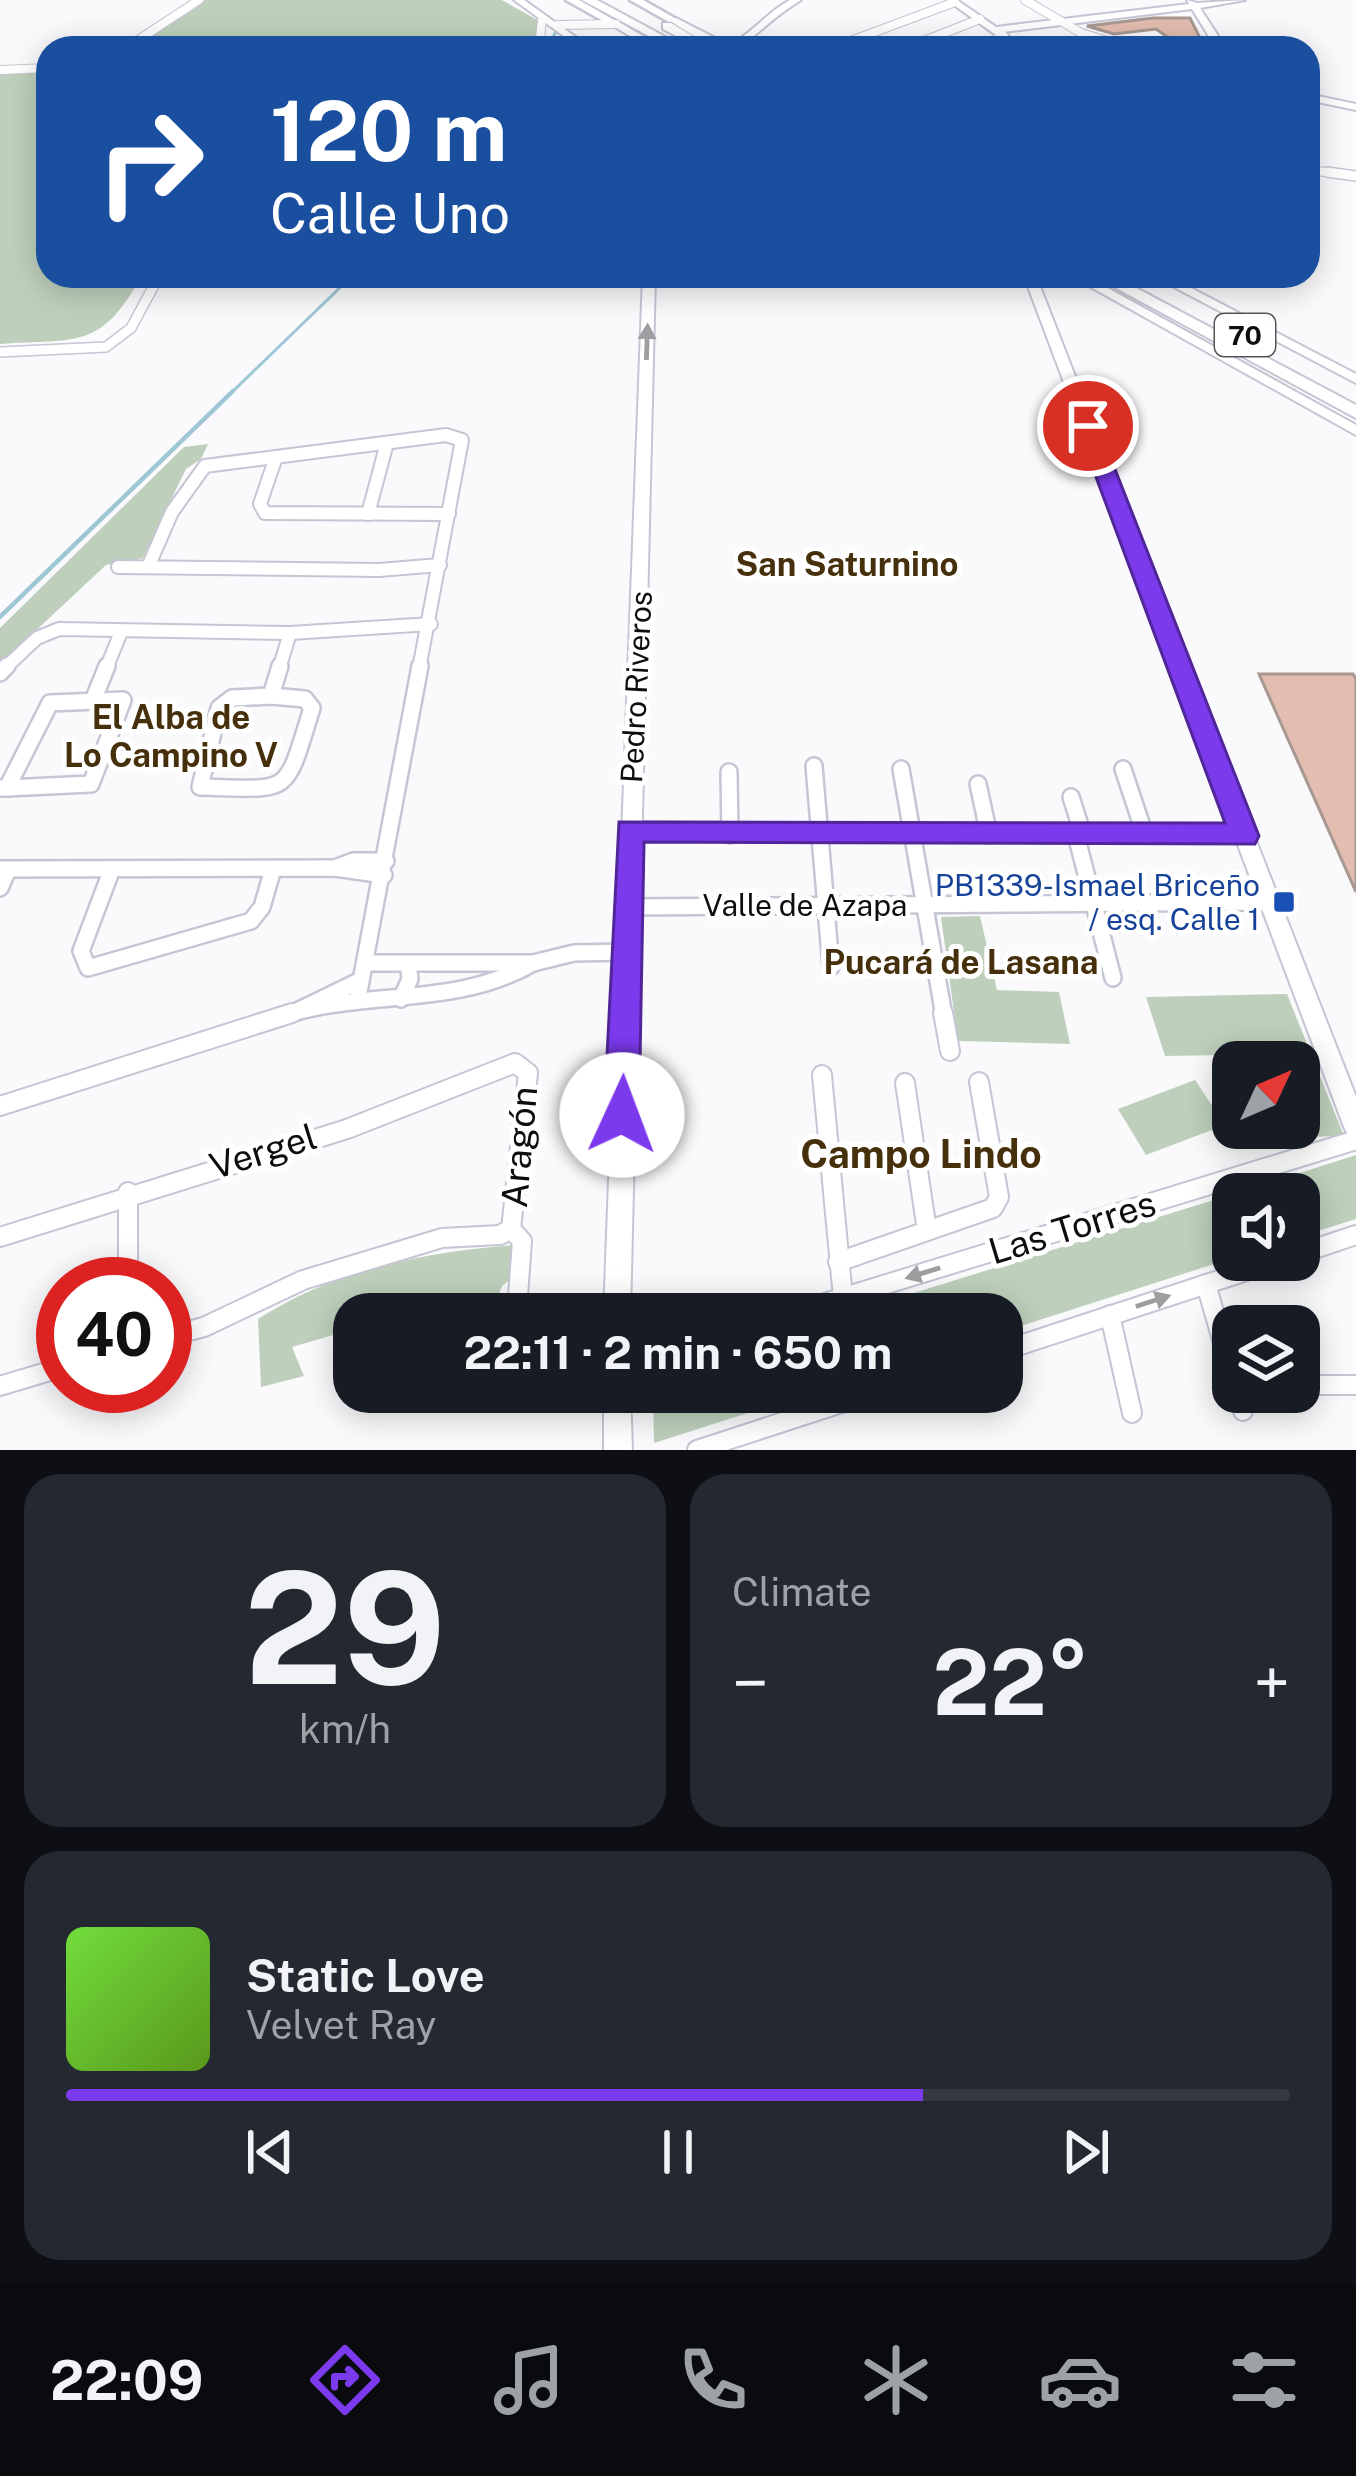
<!DOCTYPE html>
<meta charset="utf-8">
<style>
:root{--surface:#171b24;--page:#242831;--text:#f1f3f6;--muted:#9ea1a6;--line:#363941;--accent:#7c3aed}
body{margin:0;font-family:"Public Sans",sans-serif;background:var(--page);color:var(--text);height:100vh;display:flex;flex-direction:column;font-size:45px;white-space:nowrap}
*{box-sizing:border-box;margin:0}
p{font-size:39px;color:var(--muted)}
.icon{flex:none;width:66px;height:66px;fill:none;stroke:currentColor;stroke-width:2;stroke-linecap:round;stroke-linejoin:round}
.map{position:relative;height:1450px;overflow:hidden}
.side{display:flex;flex-direction:column;gap:24px;padding:24px;background:#0d0f14;flex:1}
.side>*{flex:none}
.top-card{position:absolute;left:36px;top:36px;width:1284px;height:252px;border-radius:36px;box-shadow:0 6px 30px #0003;background:#1a4fa0;color:#fff;overflow:hidden}
.needle{width:78px;rotate:46deg}
.fabs{position:absolute;left:1212px;top:1041px;display:grid;gap:24px}
.fabs a{display:grid;place-items:center;width:108px;height:108px;border-radius:24px;background:var(--surface);box-shadow:0 6px 30px #0003;font-size:60px}
.speed{position:absolute;left:36px;top:1257px;display:flex;gap:24px;font-size:60px;font-weight:700;text-align:center}
.speed>*{display:grid;place-content:center;width:156px;height:156px;border-radius:50%;background:var(--surface);box-shadow:0 6px 30px #0003;line-height:1}
.speed .limit{border:18px solid #d22;background:#fff;color:#111}
.pin{position:absolute;display:grid;place-items:center;width:102px;height:102px;color:#fff;margin:-51px;border:6px solid #fff;border-radius:50%;box-shadow:0 3px 12px #0007}
.me{position:absolute;width:132px;margin:-66px;rotate:2deg;stroke-linejoin:round;filter:drop-shadow(0 0 9px #0008)}
.turn{display:flex;align-items:center;gap:42px;height:252px;padding:0 36px;font-size:54px}
.turn .icon{width:156px;height:156px;stroke-width:2.5}
.turn b{display:block;font-size:84px;line-height:102px}
.big{font-size:90px;font-weight:700;line-height:1.1}
.side .card{flex:1;display:flex;flex-direction:column;justify-content:center;gap:18px;min-width:0;padding:0 42px;border-radius:36px;background:var(--page)}
.side .dial{align-items:center;gap:0}
.dial b{font-size:156px;line-height:1}
.song{display:flex;align-items:center;gap:36px}
.cover{width:144px;height:144px;border-radius:18px;background:linear-gradient(135deg,hsl(100 70% 55%),hsl(90 70% 35%))}
.played{height:12px;border-radius:6px;background:linear-gradient(90deg,var(--accent) 70%,var(--line) 70%)}
.keys{display:flex;justify-content:space-around;direction:ltr}
.heat{display:flex;justify-content:space-between;align-items:center;font-size:66px;direction:ltr}
.side .tiles{flex:1;display:grid;gap:24px;grid-template-columns:1fr 1fr}
.card:last-child{grid-column:span 2}
.trip{position:absolute;left:333px;top:1293px;width:690px;height:120px;border-radius:36px;background:var(--surface);box-shadow:0 6px 30px #0003;font-weight:700;line-height:120px;text-align:center}
.tabs{display:flex;height:192px;justify-content:space-around;align-items:center;background:#090b0e;color:var(--muted)}
.tabs .icon{width:84px;height:84px}
.tabs .active{color:var(--accent)}
.tabs b{font-size:54px;color:var(--text)}
.map>svg:first-child{display:block}
</style>
<div class="map">
<svg width="1356" height="1450" viewBox="0 0 1356 1450">
<rect width="100%" height="100%" fill="#fafafd"/>
<g fill="#bed0bc">
<path d="M 204,0 L 502,0 L 541,22 L 535,48 L 131,48 Z"/>
<path d="M 48,70 L 48,276 L 142,276 C 99,351 79,338 0,344 L 0,72 Z"/>
<path d="M 208,444 L 201,459 L 186,469 L 143,558 L 106,565 L 0,664 L 0,628 L 184,447 Z"/>
<path d="M 980,916 L 997,990 L 1059,992 L 1070,1044 L 958,1041 L 941,917 Z"/>
<path d="M 1287,994 L 1344,1136 L 1255,1138 L 1251,1128 L 1299,1128 L 1299,1062 L 1233,1062 L 1233,1076 L 1225,1055 L 1165,1056 L 1146,997 Z"/>
<path d="M 1195,1080 L 1225,1125 L 1146,1155 L 1118,1109 Z"/>
<path d="M 1356,1155 L 1356,1219 L 1299,1237 L 1299,1194 L 1234,1194 Z"/>
<path d="M 1233,1194 L 1233,1258 L 1002,1332 L 1002,1314 L 846,1314 Z"/>
<path d="M 514,1245 L 512,1278 L 502,1286 L 492,1314 L 442,1314 L 440,1305 L 408,1314 L 354,1314 L 354,1329 L 292,1347 L 304,1376 L 261,1387 L 258,1319 C 336,1269 422,1253 514,1245 Z"/>
<path d="M 653,1392 L 813,1392 L 654,1443 Z"/>
</g>
<g fill="none" stroke-linecap="round" stroke-linejoin="round">
<g stroke="#9ec7d6" stroke-width="3">
<path d="M 547,48 L 558,28"/>
<path d="M 230,394 L 352,276"/>
</g>
<path stroke="#9ec7d6" stroke-width="4.5" d="M 0,617 L 233,391"/>
</g>
<g fill="#e3bdaf" stroke="#a89892" stroke-width="3">
<path d="M 1153,18 L 1190,18 L 1200,38 L 1172,40 L 1156,29 L 1114,34 L 1087,26 Z"/>
<path d="M 1259,674 L 1353,674 L 1356,679 L 1356,892 Z"/>
</g>
<g fill="none" stroke-linecap="round" stroke-linejoin="round">
<defs>
<g id="street-far4">
<path d="M 1025,0 L 1081,33 L 1131,48"/>
<path d="M 557,25 L 616,24"/>
<path d="M 126,48 L 199,0"/>
<path d="M 539,48 L 542,20"/>
<path d="M 832,48 L 955,2"/>
<path d="M 906,48 L 980,19"/>
<path d="M 975,48 L 1004,36"/>
<path d="M 1171,48 L 1218,45"/>
<path d="M 0,70 L 48,68"/>
<path d="M 1308,170 L 1351,175"/>
</g>
<g id="street-far3">
<path d="M 1327,172 L 1356,176"/>
<path d="M 0,352 L 106,347 L 131,328 L 159,276"/>
</g>
<g id="street-far2">
<path d="M 276,457 L 260,504 L 265,513 L 449,514"/>
<path d="M 368,514 L 387,443"/>
<path d="M 118,567 L 379,570 L 440,565"/>
<path d="M 148,567 L 172,512 L 205,466 L 446,435 L 462,440 L 419,669"/>
<path d="M 4,669 L 37,638 L 59,629 L 290,633 L 431,624"/>
<path d="M 106,669 L 121,632"/>
<path d="M 279,669 L 290,633"/>
</g>
<g id="street-far1">
<path d="M 0,673 L 7,666"/>
<path d="M 271,696 L 305,699 L 312,708 C 284,798 293,789 200,787 L 219,708 L 232,698 Z"/>
<path d="M 271,696 L 280,666"/>
<path d="M 94,698 L 107,666"/>
<path d="M 123,700 L 91,784 L 7,788 L 50,703 Z"/>
<path d="M 814,766 L 831,967"/>
<path d="M 901,769 L 944,1016"/>
<path d="M 1123,769 L 1145,835"/>
<path d="M 729,772 L 730,835"/>
<path d="M 978,784 L 989,835"/>
<path d="M 0,788 L 7,788"/>
<path d="M 1071,797 L 1083,835"/>
<path d="M 629,830 L 1244,835"/>
<path d="M 1076,835 L 1113,978"/>
<path d="M 335,868 L 353,861 L 386,861"/>
<path d="M 0,869 L 335,868 L 384,875"/>
<path d="M 112,869 L 81,951 L 88,968 L 251,921 L 262,907 L 273,869"/>
<path d="M 0,888 L 8,870"/>
<path d="M 627,907 L 1270,902"/>
<path d="M 365,963 L 533,963 L 574,953 L 626,952"/>
<path d="M 358,997 L 420,666"/>
<path d="M 401,999 L 410,979 L 408,963"/>
<path d="M 297,1011 L 361,980"/>
<path d="M 282,1016 C 366,989 456,1008 533,963"/>
</g>
<g id="street">
<path d="M 943,1013 L 950,1051"/>
<path d="M 822,1075 L 843,1298"/>
<path d="M 905,1083 L 927,1231"/>
<path d="M 0,1106 L 292,1013"/>
<path d="M 128,1192 L 128,1284"/>
<path d="M 511,1229 L 522,1241 L 518,1296"/>
<path d="M 0,1237 L 347,1129 L 515,1063 L 528,1073 L 511,1229"/>
<path d="M 1299,1254 L 1356,1235"/>
<path d="M 838,1262 L 993,1208 L 999,1197 L 979,1082"/>
<path d="M 1206,1284 L 1233,1378"/>
<path d="M 789,1314 L 1356,1140"/>
<path d="M 1110,1315 L 1132,1413"/>
<path d="M 165,1337 L 204,1327 L 303,1280 L 442,1238 L 500,1235 L 511,1229"/>
<path d="M 1002,1351 L 1280,1260"/>
<path d="M 1317,1385 L 1356,1385"/>
<path d="M 0,1386 L 63,1367"/>
<path d="M 1237,1392 L 1243,1411"/>
<path d="M 697,1450 L 875,1392"/>
</g>
<g id="secondary">
<path d="M 514,0 L 524,0 L 591,48 L 580,48 Z"/>
<path d="M 790,0 L 801,0 C 737,39 748,73 669,20 L 676,18 L 729,45 C 752,34 767,12 790,0 Z"/>
<path d="M 947,0 L 957,0 L 996,27 L 1189,4 L 1187,0 L 1197,3 L 1245,0 L 1200,8 L 1226,48 L 1216,48 L 1192,9 L 1003,32 L 1025,48 L 1014,48 Z"/>
<path d="M 613,22 L 619,22 L 663,48 L 651,48 L 613,26 Z"/>
<path d="M 1308,94 L 1356,104 L 1356,110 L 1308,100 Z"/>
<path d="M 643,276 L 655,276 L 630,1314 L 604,1314 Z"/>
<path d="M 1024,276 L 1036,276 L 1356,1097 L 1356,1138 L 1348,1135 L 1344,1127 Z"/>
<path d="M 1071,276 L 1086,276 L 1356,425 L 1356,435 Z"/>
<path d="M 1153,276 L 1168,276 L 1356,374 L 1356,383 Z"/>
<path d="M 604,1392 L 630,1392 L 632,1450 L 604,1450 Z"/>
</g>
<g id="primary">
<path d="M 566,0 L 579,0 L 621,24 L 612,26 Z"/>
<path d="M 630,0 L 643,0 L 678,20 L 669,22 Z"/>
</g>
<g id="highway">
<path d="M 582,0 L 597,0 L 686,48 L 671,48 Z"/>
<path d="M 663,23 L 671,23 L 713,48 L 698,48 L 663,29 Z"/>
<path d="M 1094,276 L 1114,276 L 1356,405 L 1356,418 Z"/>
</g>
</defs>
<use href="#street-far4" stroke="#c6c5d4" stroke-width="10"/>
<use href="#street-far3" stroke="#c6c5d4" stroke-width="12"/>
<use href="#street-far2" stroke="#c6c5d4" stroke-width="16"/>
<use href="#street-far1" stroke="#c6c5d4" stroke-width="20"/>
<use href="#street" stroke="#c6c5d4" stroke-width="22"/>
<use href="#secondary" stroke="#c6c5d4" stroke-width="4"/>
<use href="#primary" stroke="#c6c5d4" stroke-width="5"/>
<use href="#highway" stroke="#c6c5d4" stroke-width="4"/>
<use href="#street-far4" stroke="#fff" stroke-width="8"/>
<use href="#street-far3" stroke="#fff" stroke-width="9"/>
<use href="#street-far2" stroke="#fff" stroke-width="12"/>
<use href="#street-far1" stroke="#fff" stroke-width="15"/>
<use href="#street" stroke="#fff" stroke-width="18"/>
<use href="#secondary" fill="#fff" fill-rule="evenodd"/>
<use href="#primary" fill="#fff" fill-rule="evenodd"/>
<use href="#highway" fill="#fff" fill-rule="evenodd"/>
</g>
<defs><path id="oneway-solid" d="M-6-.8H1V-3.2L6.5 0L1 3.2V.8H-6Z" transform="scale(3)"/></defs>
<g fill="#9e9ea0">
<use href="#oneway-solid" transform="translate(647 342) rotate(-88)"/>
<use href="#oneway-solid" transform="translate(923 1273) rotate(163)"/>
<use href="#oneway-solid" transform="translate(1153 1301) rotate(-18)"/>
</g>
<path fill="#7c3aed" stroke="#51269a" stroke-width="3" d="M 1088,419 L 1098,426 L 1259,836 L 1255,844 L 644,842 L 639,1115 L 634,1127 L 622,1132 L 610,1127 L 604,1115 L 619,822 L 1225,823 L 1077,426 Z"/>
<rect fill="#1a4fb4" stroke="#fff" stroke-width="4.5" x="1272" y="890" width="24" height="24" rx="6"/>
<g text-anchor="middle" dominant-baseline="central" stroke-width="10" stroke-linejoin="round" paint-order="stroke">
<rect fill="#fff" stroke="#555558" stroke-width="3" x="1215" y="314" width="60" height="42" rx="9"/>
<g font-size="27" font-weight="bold" fill="#0c0c11">
<text x="1245" y="335">70</text>
</g>
<g font-size="30" fill="#0c0c11" stroke="#fff">
<text transform="translate(636 687) rotate(-87)">Pedro Riveros</text>
<text x="805" y="905">Valle de Azapa</text>
</g>
<g font-size="30" fill="#164399" stroke="#fff" text-anchor="end">
<text x="1260" y="885">PB1339-Ismael Briceño<tspan x="1260" dy="34">/ esq. Calle 1</tspan></text>
</g>
<g font-size="33" font-weight="bold" fill="#462f0b" stroke="#fff">
<text x="847" y="564">San Saturnino</text>
<text x="171" y="717">El Alba de<tspan x="171" dy="38">Lo Campino V</tspan></text>
<text x="961" y="962">Pucará de Lasana</text>
</g>
<g font-size="36" fill="#0c0c11" stroke="#fff">
<text transform="translate(519 1147) rotate(-85)">Aragón</text>
<text transform="translate(263 1151) rotate(-17)">Vergel</text>
<text transform="translate(1072 1227) rotate(-17)">Las Torres</text>
</g>
<g font-size="39" font-weight="bold" fill="#462f0b" stroke="#fff">
<text x="921" y="1154">Campo Lindo</text>
</g>
</g>
</svg>
<div class="fabs">
<a><svg class="needle" viewBox="-14 -14 28 28"><path d="M0-13l5 13h-10z" fill="#e53935"/><path d="M0 13l5-13h-10z" fill="#9ea1a6"/></svg></a>
<a><svg class="icon" aria-label="sound" viewBox="0 0 24 24"><path d="M4 9h4l5-4v14l-5-4H4zM17 9q2 3 0 6"/></svg></a>
<a><svg class="icon" aria-label="layers" viewBox="0 0 24 24"><path d="M12 4l9 5-9 5-9-5zM3 14l9 5 9-5"/></svg></a>
</div>
<div class="speed"><div class="limit">40</div></div>
<div class="pin" style="left:1088px;top:426px;background:#d93025"><svg class="icon" aria-label="arrive" viewBox="0 0 24 24"><path d="M6 21V4h12l-3 4 3 4H6"/></svg></div>
<svg class="me" style="left:622px;top:1115px" viewBox="-20 -20 40 40"><circle r="19" fill="#fff"/><path d="M0-13L10 11 0 6-10 11z" fill="#7c3aed"/></svg>
<div class="trip">22:11 · 2 min · 650 m</div>
<div class="top-card">
<div class="turn"><svg class="icon" aria-label="right" viewBox="0 0 24 24"><path d="M7 20v-9h11M14 6l5 5-5 5"/></svg><div><b>120 m</b>Calle Uno</div></div>
</div>
</div>
<section class="side">
<div class="tiles">
<div class="card dial"><b>29</b><p>km/h</p></div>
<div class="card"><p>Climate</p>
<div class="heat"><a>−</a><b class="big">22°</b><a>+</a></div>
</div>
<div class="card">
<div class="song"><i class="cover"></i><div><b>Static Love</b><p>Velvet Ray</p></div></div>
<div class="played"></div>
<div class="keys"><svg class="icon" aria-label="previous" viewBox="0 0 24 24"><path d="M18 5L8 12l10 7zM5 5v14"/></svg><svg class="icon" aria-label="pause" viewBox="0 0 24 24"><path d="M8 5v14M16 5v14"/></svg><svg class="icon" aria-label="next" viewBox="0 0 24 24"><path d="M6 5l10 7-10 7zM19 5v14"/></svg></div>
</div>
</div>
</section>
<nav class="tabs">
<b>22:09</b>
<svg class="icon active" aria-label="directions" viewBox="0 0 24 24"><path d="M12 3l9 9-9 9-9-9zM9 14v-3h6M13 9l2 2-2 2"/></svg>
<svg class="icon" aria-label="music" viewBox="0 0 24 24"><path d="M9 18V5l10-2v13"/><circle cx="6" cy="18" r="3"/><circle cx="16" cy="16" r="3"/></svg>
<svg class="icon" aria-label="phone" viewBox="0 0 24 24"><path d="M5 4h4l2 5-3 2q2 4 5 5l2-3 5 2v4C11 20 4 13 5 4z"/></svg>
<svg class="icon" aria-label="climate" viewBox="0 0 24 24"><path d="M12 3v18M4 7l16 10M4 17L20 7"/></svg>
<svg class="icon" aria-label="car" viewBox="0 0 24 24"><path d="M5 17H2v-5l4-1 3-4h7l3 4 3 1v5h-3M9 17h6M6 11h13"/><circle cx="7" cy="17" r="2"/><circle cx="17" cy="17" r="2"/></svg>
<svg class="icon" aria-label="filters" viewBox="0 0 24 24"><path d="M4 7h16M4 17h16"/><circle cx="9" cy="7" r="2"/><circle cx="15" cy="17" r="2"/></svg>
</nav>
